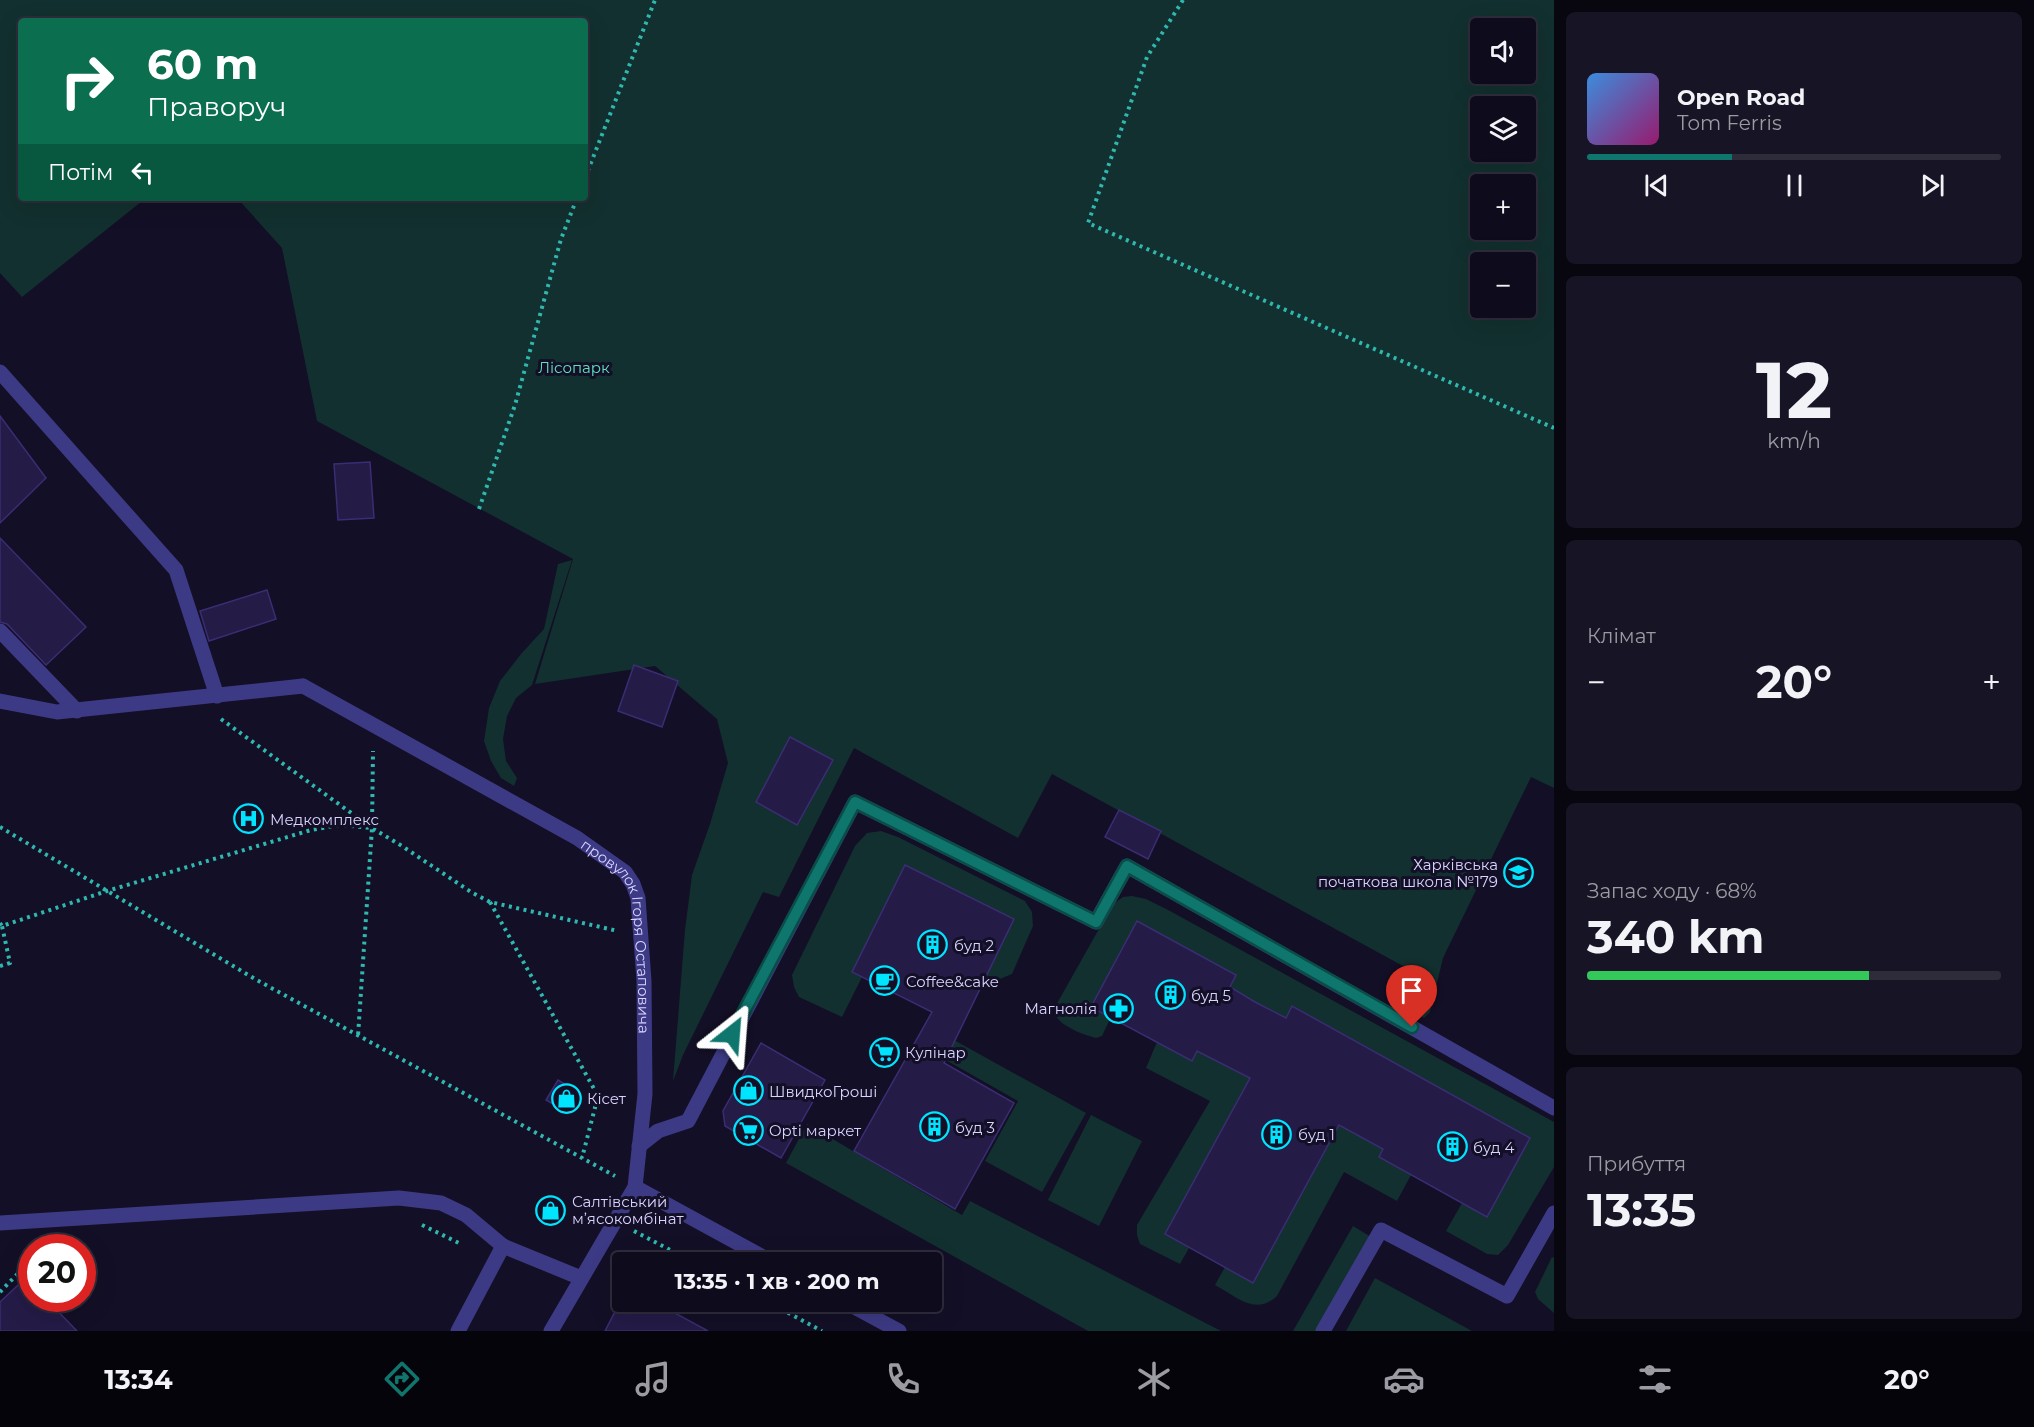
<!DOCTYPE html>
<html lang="uk">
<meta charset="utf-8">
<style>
:root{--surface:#0e0b1c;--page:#171425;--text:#f1f3f6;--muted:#9b9ba3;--line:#2e2b3b;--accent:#0f766e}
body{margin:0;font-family:Montserrat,sans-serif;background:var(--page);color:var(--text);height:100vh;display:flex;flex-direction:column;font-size:22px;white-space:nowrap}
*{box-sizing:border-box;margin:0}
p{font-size:20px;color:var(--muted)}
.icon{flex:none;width:33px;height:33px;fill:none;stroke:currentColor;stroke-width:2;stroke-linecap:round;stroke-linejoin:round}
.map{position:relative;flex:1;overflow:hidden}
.drawer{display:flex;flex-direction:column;gap:12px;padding:12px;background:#08060f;width:480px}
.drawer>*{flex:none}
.guide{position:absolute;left:18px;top:18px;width:570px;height:183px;border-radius:6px;box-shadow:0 6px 24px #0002,0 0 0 2px var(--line);background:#0b6e4f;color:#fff;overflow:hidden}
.tools{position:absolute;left:1470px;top:18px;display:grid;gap:12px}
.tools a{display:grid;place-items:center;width:66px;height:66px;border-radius:6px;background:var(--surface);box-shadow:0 6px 24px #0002,0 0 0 2px var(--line);font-size:30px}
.speed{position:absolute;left:18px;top:1234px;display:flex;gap:12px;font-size:30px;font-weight:700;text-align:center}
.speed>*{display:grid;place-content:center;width:78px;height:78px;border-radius:50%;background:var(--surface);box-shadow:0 6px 24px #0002,0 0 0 2px var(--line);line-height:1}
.speed .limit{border:9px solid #d22;background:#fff;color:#111}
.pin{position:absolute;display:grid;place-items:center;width:51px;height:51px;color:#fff;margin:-62px -26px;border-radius:50% 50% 50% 0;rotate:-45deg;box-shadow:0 0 6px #0007}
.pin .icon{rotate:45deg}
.me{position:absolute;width:66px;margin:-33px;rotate:28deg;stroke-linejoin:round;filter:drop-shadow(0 0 4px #0008)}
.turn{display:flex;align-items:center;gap:21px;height:126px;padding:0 30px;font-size:27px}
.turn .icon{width:78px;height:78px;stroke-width:2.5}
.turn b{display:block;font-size:42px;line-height:51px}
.then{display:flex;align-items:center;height:57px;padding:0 30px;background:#0003;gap:12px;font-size:22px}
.big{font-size:45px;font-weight:700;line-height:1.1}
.drawer .card{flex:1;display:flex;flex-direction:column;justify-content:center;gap:9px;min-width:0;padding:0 21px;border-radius:9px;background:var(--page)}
.drawer .dial{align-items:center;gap:0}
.dial b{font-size:78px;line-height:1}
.song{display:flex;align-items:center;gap:18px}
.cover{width:72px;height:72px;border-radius:9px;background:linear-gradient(135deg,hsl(210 70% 55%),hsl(320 70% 35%))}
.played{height:6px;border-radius:3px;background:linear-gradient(90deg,var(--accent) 35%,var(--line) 35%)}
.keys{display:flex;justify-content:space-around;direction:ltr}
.heat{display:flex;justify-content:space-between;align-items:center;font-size:33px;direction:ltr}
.charge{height:9px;border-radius:4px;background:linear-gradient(90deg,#34c759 68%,var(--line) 0)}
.trip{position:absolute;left:612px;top:1252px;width:330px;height:60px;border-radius:6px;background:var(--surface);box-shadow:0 6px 24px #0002,0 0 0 2px var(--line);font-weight:700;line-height:60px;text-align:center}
.tab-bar{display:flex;height:96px;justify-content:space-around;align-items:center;background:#06040b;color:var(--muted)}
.tab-bar .icon{width:42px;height:42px}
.tab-bar .current{color:var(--accent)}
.tab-bar b{font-size:27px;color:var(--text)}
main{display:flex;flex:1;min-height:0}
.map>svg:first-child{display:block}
</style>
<main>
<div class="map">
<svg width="1554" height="1331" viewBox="0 0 1554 1331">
<rect width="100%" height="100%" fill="#130f26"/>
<g fill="#12302f" fill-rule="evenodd">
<path d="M 0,0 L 1554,0 L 1554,788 L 1531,777 L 1443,958 L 1430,1012 L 1424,1018 L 1412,1011 L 1410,993 L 1412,971 L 1052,774 L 1018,838 L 854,748 L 779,897 L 763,892 L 683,1055 L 673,1081 L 685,930 L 692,875 L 710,824 L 728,763 L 717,719 L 655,666 L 535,684 L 573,559 L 317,421 L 282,248 L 237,198 L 585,198 L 585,21 L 21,21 L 21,198 L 146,198 L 22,297 L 0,273 ZM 1480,28 L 1526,28 L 1526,74 L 1480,74 ZM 1480,106 L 1526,106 L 1526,152 L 1480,152 ZM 1480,184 L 1526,184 L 1526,230 L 1480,230 ZM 1480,262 L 1526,262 L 1526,308 L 1480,308 Z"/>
<path d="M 572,560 L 532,685 L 516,698 L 507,716 L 503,739 L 506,761 L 517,778 L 514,786 L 501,778 L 491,761 L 484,741 L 489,708 L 500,681 L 521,654 L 544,629 L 558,564 Z"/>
<path d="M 881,831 L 898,837 L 1025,901 L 1032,912 L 1033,926 L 1012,974 L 995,981 L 985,978 L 1014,919 L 905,865 L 852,972 L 862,977 L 842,1017 L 799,997 L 794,987 L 792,975 L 855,846 L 867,833 Z"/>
<path d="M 1132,896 L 1146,899 L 1170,911 L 1554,1122 L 1554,1167 L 1508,1245 L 1498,1255 L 1487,1254 L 1446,1231 L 1462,1203 L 1487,1216 L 1530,1138 L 1420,1078 L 1374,1068 L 1381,1055 L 1293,1006 L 1285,1019 L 1230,988 L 1236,975 L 1137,922 L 1091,1006 L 1111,1017 L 1102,1036 L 1096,1038 C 1085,1035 1068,1029 1060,1021 C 1056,1018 1055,1012 1055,1007 L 1113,904 L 1123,897 Z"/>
<path d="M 954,1040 L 1086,1113 L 1042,1192 L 985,1161 L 1018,1101 L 944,1059 Z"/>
<path d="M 1157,1042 L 1192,1061 L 1198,1050 L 1251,1078 L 1166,1234 L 1189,1248 L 1180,1264 L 1140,1244 L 1137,1235 L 1137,1225 L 1210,1101 L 1146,1068 Z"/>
<path d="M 1091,1115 L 1142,1141 L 1099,1226 L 1048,1200 Z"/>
<path d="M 807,1124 L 962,1215 L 970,1201 L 1221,1331 L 1088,1331 L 786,1163 Z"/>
<path d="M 1339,1125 L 1383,1149 L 1411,1175 L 1397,1201 L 1344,1172 L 1277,1296 C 1255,1316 1237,1297 1215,1285 L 1225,1267 Z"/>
<path d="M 1353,1226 L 1371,1237 L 1317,1331 L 1293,1331 Z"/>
<path d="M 1552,1257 L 1554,1258 L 1554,1313 L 1538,1299 L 1535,1292 Z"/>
<path d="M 1375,1278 L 1472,1331 L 1346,1331 Z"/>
</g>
<g fill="#241b47" stroke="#3b2d73" stroke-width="1.5">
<path d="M 0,416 L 46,478 L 0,523 Z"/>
<path d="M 370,462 L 374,518 L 338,520 L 334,464 Z"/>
<path d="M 0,538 L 86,627 L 46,665 L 7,624 L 0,622 Z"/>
<path d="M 267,590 L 276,619 L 209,641 L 200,611 Z"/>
<path d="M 634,665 L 678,681 L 662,727 L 618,711 Z"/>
<path d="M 790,737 L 833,760 L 797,825 L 756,802 Z"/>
<path d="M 1119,810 L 1161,831 L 1148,859 L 1105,837 Z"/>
<path d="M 905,865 L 1014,919 L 944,1063 L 1014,1103 L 955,1209 L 854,1151 L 932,1012 L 852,972 Z"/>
<path d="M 1137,921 L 1236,975 L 1230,987 L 1255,1002 L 1286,1018 L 1292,1006 L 1530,1138 L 1487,1217 L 1379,1157 L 1383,1149 L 1339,1125 L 1253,1283 L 1165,1234 L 1250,1078 L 1197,1051 L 1192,1061 L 1091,1007 Z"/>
<path d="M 761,1043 L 825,1080 L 781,1158 L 725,1126 L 723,1111 Z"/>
<path d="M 558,1080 L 580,1094 L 568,1113 L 546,1100 Z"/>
<path d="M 32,1272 L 32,1299 L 46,1299 L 77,1331 L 0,1331 L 0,1302 Z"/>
<path d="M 620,1302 L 675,1302 L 671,1311 L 708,1331 L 605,1331 Z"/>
</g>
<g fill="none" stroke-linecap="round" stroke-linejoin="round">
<g stroke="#2fb8b0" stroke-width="4" stroke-dasharray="3 4.5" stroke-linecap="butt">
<path d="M 1183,0 L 1147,57 L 1088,223 L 1554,428"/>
<path d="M 585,178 L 655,0"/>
<path d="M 479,509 L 515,405 L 561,239 L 577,198"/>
<path d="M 221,719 L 372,828 L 358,1036"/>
<path d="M 0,827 L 255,979 L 615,1176"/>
<path d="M 372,827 L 373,751"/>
<path d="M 490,902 L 598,1096 L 582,1158"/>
<path d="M 0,923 L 2,926 L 107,891 L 311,830 L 339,825 L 372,828 L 402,846 L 471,892 L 490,902 L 618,931"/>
<path d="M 0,966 L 10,963 L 2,926"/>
<path d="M 422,1225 L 461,1244"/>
<path d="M 634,1231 L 695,1263"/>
<path d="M 0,1292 L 32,1259"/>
<path d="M 768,1302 L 822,1331"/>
</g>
<g stroke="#3d3a85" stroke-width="15">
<path d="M 0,372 L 176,570 L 217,696"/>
<path d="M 0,631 L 77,711"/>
<path d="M 0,701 L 57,712 L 303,686"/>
<path d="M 639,1146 L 658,1131 L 688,1121 L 855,802 L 1096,922 L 1127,866 L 1554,1108"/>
<path d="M 0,1223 L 399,1198 L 441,1203 L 466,1215 L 503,1246 L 581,1278"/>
<path d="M 458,1331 L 503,1246"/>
<path d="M 1323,1331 L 1381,1230 L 1507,1296 L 1554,1213"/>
</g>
<g stroke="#3d3a85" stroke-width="15">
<path id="s1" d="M 303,686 L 577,838 L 625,872 L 633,884 L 638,898 L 644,981 L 645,1094 L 635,1187 L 551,1331"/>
<path d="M 635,1187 L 774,1263"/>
<path d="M 845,1302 L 899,1331"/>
</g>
</g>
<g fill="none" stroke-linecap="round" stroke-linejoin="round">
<defs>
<path id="route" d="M 732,1034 L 855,802 L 1096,922 L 1127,866 L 1412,1027"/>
</defs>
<use href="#route" stroke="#0a4d48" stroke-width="15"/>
<use href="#route" stroke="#0f766e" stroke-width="10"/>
</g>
<defs>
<symbol id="hospital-ring" viewBox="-11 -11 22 22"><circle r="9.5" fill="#130f26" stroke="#00e5ff" stroke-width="1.5"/><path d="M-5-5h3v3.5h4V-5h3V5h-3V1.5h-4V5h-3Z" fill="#00e5ff"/></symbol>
<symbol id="school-ring" viewBox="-11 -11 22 22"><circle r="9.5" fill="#130f26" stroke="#00e5ff" stroke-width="1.5"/><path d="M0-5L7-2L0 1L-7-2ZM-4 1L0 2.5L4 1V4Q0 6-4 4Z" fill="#00e5ff"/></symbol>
<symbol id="building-ring" viewBox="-11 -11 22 22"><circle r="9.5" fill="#130f26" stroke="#00e5ff" stroke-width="1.5"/><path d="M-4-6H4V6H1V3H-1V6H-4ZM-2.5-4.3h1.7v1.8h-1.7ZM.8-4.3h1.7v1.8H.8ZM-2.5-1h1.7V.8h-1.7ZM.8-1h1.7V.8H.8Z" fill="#00e5ff"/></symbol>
<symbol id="cafe-ring" viewBox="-11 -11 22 22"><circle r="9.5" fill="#130f26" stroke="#00e5ff" stroke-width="1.5"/><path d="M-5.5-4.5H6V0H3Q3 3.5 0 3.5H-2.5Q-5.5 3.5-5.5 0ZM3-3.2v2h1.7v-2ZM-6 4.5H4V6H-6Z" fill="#00e5ff"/></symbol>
<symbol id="pharmacy-ring" viewBox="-11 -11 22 22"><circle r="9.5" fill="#130f26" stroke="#00e5ff" stroke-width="1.5"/><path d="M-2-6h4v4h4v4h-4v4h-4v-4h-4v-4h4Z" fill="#00e5ff"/></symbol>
<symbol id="supermarket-ring" viewBox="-11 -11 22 22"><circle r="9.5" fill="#130f26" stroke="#00e5ff" stroke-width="1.5"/><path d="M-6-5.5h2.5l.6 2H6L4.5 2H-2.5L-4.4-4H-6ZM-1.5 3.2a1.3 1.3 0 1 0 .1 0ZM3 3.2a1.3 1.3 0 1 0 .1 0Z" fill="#00e5ff"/></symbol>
<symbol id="shop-ring" viewBox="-11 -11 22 22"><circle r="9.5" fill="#130f26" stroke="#00e5ff" stroke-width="1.5"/><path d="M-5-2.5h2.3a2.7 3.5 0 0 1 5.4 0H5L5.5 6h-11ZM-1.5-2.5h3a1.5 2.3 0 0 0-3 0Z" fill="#00e5ff"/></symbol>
</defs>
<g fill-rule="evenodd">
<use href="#hospital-ring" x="232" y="802" width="33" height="33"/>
<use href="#school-ring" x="1502" y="856" width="33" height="33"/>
<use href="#building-ring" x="916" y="928" width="33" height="33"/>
<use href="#cafe-ring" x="868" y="964" width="33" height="33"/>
<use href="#building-ring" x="1154" y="978" width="33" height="33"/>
<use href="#pharmacy-ring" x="1102" y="992" width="33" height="33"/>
<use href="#supermarket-ring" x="868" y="1036" width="33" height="33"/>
<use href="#shop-ring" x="732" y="1074" width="33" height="33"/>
<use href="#shop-ring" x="550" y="1082" width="33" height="33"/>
<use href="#building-ring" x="918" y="1110" width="33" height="33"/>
<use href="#supermarket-ring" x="732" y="1114" width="33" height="33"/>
<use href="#building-ring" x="1260" y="1118" width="33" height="33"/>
<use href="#building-ring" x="1436" y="1130" width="33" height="33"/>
<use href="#shop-ring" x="534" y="1194" width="33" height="33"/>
</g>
<g text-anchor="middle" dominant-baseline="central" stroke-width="6" stroke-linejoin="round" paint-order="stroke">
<g font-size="15" fill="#5fe0c0" stroke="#130f26">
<text x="574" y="367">Лісопарк</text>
</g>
<g font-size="15" fill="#d9d4ff" stroke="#130f26" text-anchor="start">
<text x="270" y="819">Медкомплекс</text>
<text x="1498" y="864" text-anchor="end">Харківська<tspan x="1498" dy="17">початкова школа №179</tspan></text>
<text x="954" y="945">буд 2</text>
<text x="906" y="981">Coffee&amp;cake</text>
<text x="1191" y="995">буд 5</text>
<text x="1097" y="1008" text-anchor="end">Магнолія</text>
<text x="905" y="1052">Кулінар</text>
<text x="769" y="1091">ШвидкоГроші</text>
<text x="587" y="1098">Кісет</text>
<text x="955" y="1127">буд 3</text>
<text x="769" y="1130">Opti маркет</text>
<text x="1298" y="1134">буд 1</text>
<text x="1473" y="1147">буд 4</text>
<text x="572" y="1201">Салтівський<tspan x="572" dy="17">мʼясокомбінат</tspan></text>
</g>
<g font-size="15" fill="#d9d4ff" stroke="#130f26">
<text stroke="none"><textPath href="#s1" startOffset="429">провулок Ігоря Остаповича</textPath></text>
</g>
</g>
</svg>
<div class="tools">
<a><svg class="icon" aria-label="sound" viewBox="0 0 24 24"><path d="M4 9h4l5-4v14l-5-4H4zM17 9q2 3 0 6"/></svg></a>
<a><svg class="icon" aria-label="layers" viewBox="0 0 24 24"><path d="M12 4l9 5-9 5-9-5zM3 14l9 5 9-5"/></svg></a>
<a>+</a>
<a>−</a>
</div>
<div class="speed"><div class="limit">20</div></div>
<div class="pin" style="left:1412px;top:1027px;background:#d93025"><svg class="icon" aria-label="arrive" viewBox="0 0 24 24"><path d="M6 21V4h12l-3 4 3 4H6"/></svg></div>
<svg class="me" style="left:732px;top:1034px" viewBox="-20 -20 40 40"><path d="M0-17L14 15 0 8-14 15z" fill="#0f766e" stroke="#fff" stroke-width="4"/></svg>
<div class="trip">13:35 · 1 хв · 200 m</div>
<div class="guide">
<div class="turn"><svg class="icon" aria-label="right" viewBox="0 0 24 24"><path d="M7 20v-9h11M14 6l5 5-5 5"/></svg><div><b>60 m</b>Праворуч</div></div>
<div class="then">Потім<svg class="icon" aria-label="left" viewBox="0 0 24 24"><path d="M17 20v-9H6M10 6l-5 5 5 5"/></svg></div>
</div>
</div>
<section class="drawer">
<div class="card">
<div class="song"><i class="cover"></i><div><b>Open Road</b><p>Tom Ferris</p></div></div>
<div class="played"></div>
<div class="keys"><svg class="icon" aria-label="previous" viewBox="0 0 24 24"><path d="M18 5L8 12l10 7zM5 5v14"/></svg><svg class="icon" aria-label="pause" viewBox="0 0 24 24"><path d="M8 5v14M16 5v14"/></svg><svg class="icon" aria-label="next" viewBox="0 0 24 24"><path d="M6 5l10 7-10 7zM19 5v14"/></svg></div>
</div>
<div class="card dial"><b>12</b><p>km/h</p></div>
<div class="card"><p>Клімат</p>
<div class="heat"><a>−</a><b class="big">20°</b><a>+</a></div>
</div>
<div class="card"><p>Запас ходу · 68%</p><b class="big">340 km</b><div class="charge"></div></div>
<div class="card"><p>Прибуття</p><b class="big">13:35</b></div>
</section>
</main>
<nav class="tab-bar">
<b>13:34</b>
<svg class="icon current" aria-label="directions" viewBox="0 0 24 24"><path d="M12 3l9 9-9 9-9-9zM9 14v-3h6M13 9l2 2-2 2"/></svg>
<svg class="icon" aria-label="music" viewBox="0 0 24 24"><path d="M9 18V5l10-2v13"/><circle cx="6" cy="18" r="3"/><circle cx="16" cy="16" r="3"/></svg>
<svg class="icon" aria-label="phone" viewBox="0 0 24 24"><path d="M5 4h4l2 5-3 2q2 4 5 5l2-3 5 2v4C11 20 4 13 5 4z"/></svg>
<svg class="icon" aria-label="climate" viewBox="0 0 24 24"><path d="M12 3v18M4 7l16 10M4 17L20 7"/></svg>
<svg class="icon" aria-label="car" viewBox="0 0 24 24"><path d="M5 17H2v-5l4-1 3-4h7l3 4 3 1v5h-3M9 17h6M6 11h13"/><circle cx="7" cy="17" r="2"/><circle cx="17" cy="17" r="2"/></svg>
<svg class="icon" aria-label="filters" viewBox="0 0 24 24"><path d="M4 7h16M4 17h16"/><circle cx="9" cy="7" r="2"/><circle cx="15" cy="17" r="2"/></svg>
<b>20°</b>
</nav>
